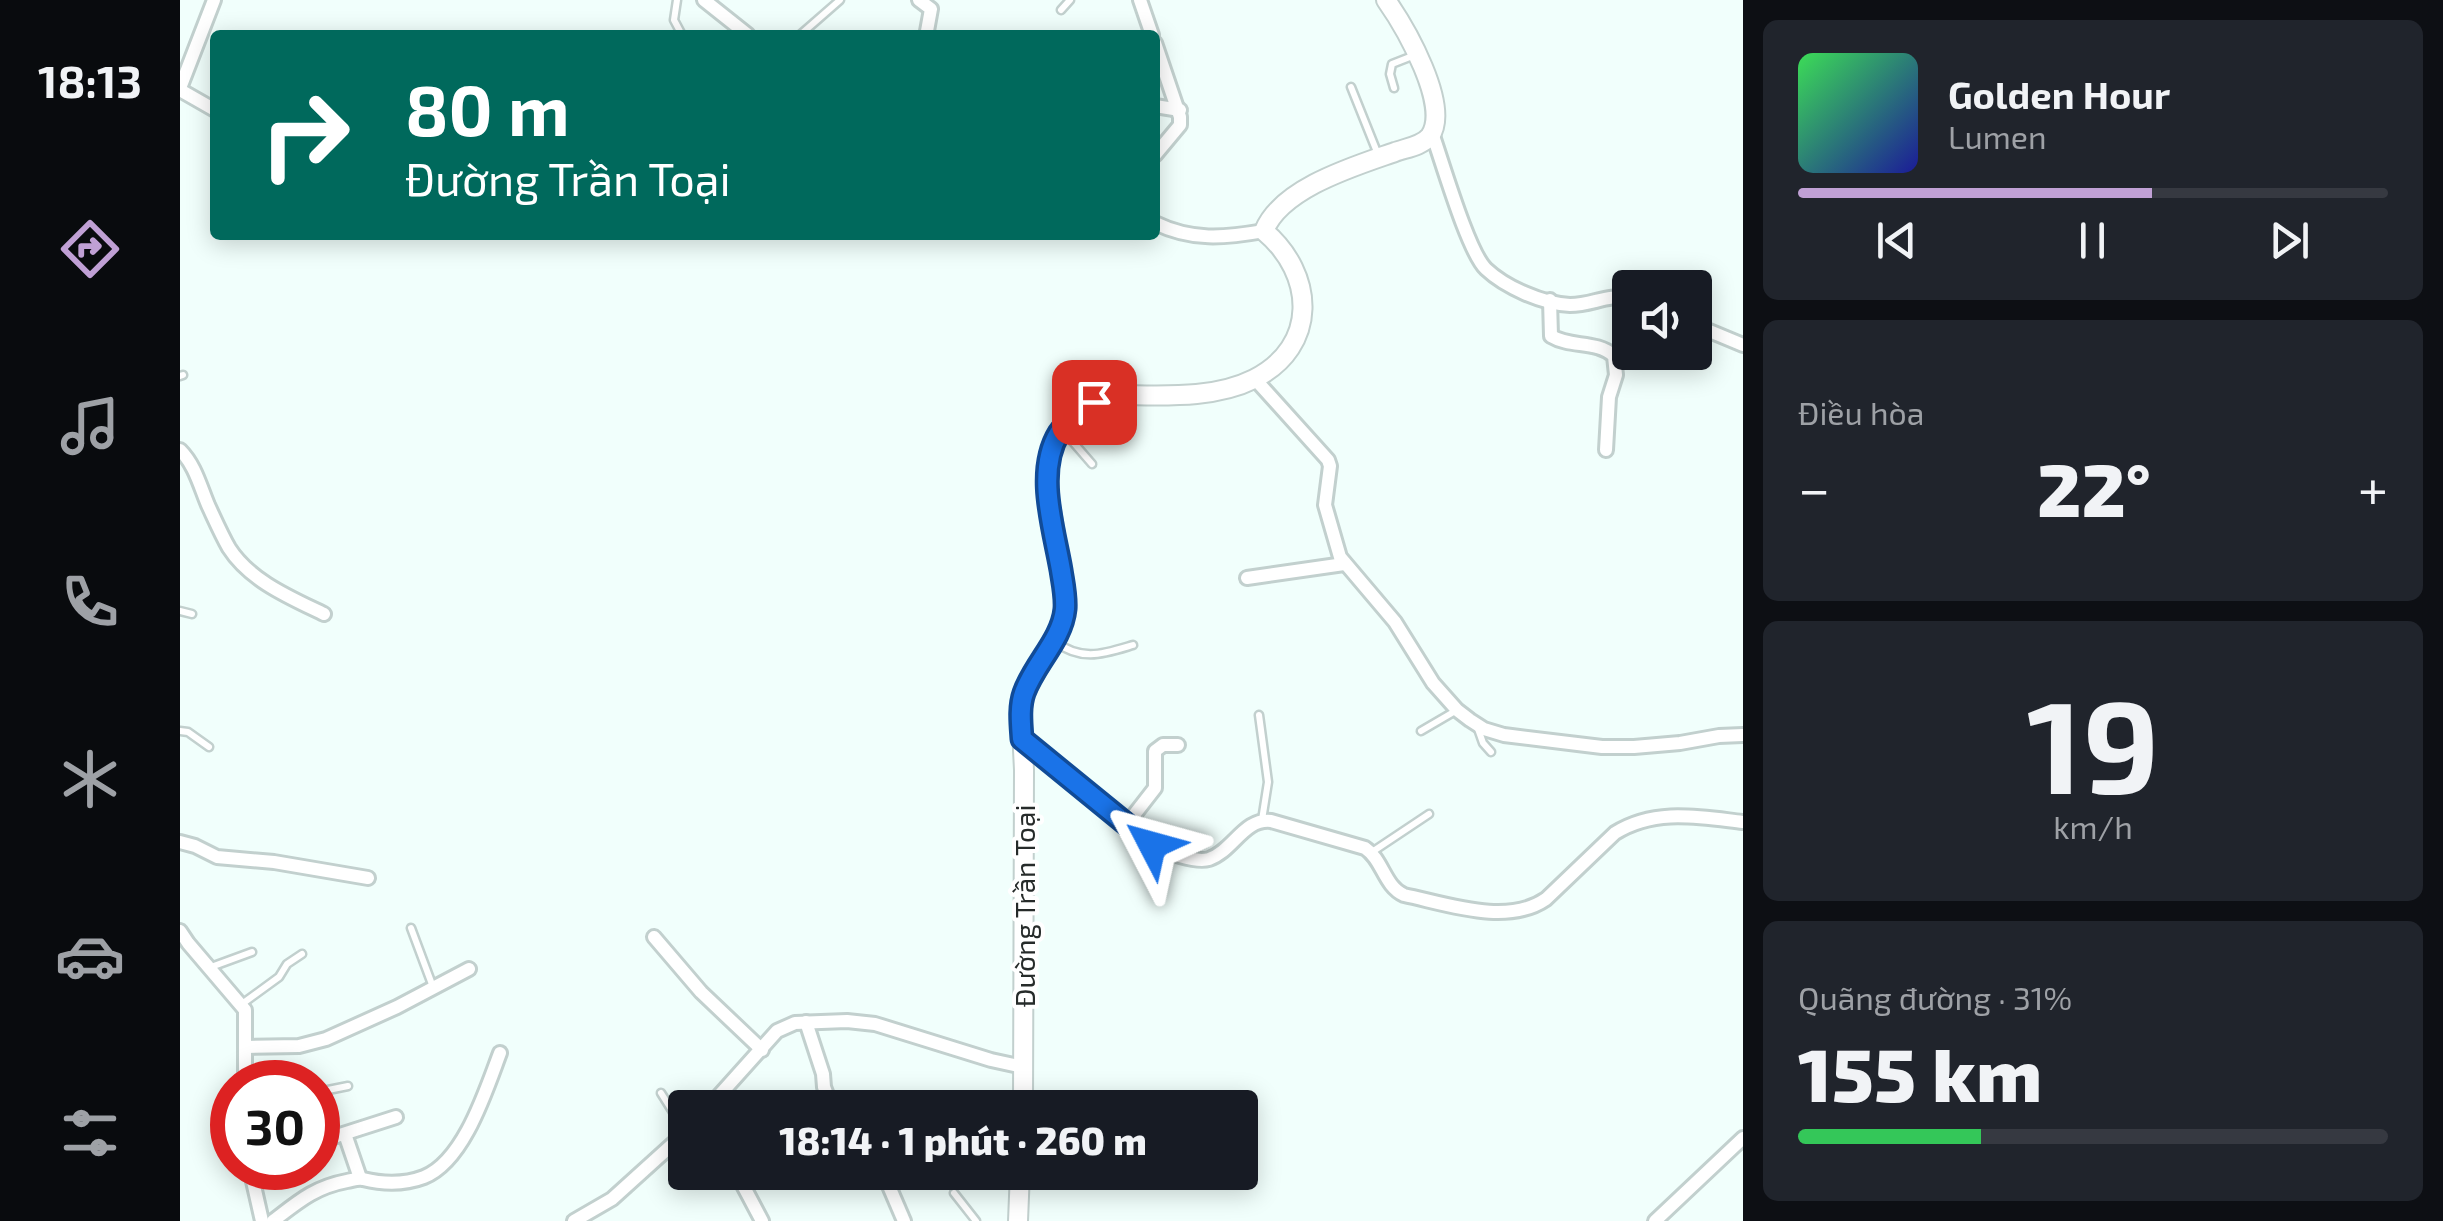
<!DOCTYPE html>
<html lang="vi">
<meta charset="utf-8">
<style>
:root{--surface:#171b24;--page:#20242c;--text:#f1f3f6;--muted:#9ea1a6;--line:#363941;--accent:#c0a0d5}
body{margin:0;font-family:"Exo 2",sans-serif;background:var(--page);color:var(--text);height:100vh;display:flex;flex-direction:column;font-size:38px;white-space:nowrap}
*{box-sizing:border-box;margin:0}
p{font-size:32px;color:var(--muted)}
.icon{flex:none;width:55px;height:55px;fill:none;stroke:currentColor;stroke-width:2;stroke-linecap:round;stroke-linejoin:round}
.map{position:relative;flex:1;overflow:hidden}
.details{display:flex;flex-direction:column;gap:20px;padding:20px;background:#0d0f14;width:700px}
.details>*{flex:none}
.top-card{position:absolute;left:30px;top:30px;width:950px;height:210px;border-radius:10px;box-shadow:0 5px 25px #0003;background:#00695c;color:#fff;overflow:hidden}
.tools{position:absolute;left:1432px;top:270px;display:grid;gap:20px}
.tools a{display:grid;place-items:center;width:100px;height:100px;border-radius:10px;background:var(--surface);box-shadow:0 5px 25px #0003;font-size:50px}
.speed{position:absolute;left:30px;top:1060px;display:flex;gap:20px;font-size:50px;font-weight:700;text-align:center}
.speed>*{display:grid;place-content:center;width:130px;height:130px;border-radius:50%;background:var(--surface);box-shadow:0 5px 25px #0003;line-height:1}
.speed .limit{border:15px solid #d22;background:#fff;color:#111}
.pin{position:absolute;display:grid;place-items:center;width:85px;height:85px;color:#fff;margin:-42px;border-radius:20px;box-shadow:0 5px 15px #0006}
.me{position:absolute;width:110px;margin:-55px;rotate:309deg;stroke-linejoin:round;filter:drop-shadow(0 0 8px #0008)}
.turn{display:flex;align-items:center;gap:35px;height:210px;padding:0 30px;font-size:45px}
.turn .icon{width:130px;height:130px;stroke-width:2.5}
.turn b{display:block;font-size:70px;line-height:85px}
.big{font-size:75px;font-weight:800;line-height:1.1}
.details .card{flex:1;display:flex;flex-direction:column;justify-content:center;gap:15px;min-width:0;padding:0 35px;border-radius:15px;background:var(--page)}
.details .dial{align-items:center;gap:0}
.dial b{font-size:130px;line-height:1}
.song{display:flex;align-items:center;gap:30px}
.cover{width:120px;height:120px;border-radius:15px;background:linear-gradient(135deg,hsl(130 70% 55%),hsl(240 70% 35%))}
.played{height:10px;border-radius:5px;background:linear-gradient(90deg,var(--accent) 60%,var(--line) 60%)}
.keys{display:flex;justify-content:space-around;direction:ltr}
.heat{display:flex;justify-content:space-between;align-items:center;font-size:55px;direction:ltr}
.charge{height:15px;border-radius:8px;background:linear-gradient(90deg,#34c759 31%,var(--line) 0)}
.trip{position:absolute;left:488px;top:1090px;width:590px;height:100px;border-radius:10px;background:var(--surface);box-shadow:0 5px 25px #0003;font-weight:800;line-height:100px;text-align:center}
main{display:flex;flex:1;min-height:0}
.tabs{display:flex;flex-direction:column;width:180px;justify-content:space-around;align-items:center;background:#090b0e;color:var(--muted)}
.tabs .icon{width:70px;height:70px}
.tabs .current{color:var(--accent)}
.tabs b{font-size:45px;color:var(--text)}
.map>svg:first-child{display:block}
</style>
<main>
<nav class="tabs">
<b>18:13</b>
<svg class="icon current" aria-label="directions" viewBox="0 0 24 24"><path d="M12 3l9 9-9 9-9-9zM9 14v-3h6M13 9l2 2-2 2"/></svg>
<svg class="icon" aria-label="music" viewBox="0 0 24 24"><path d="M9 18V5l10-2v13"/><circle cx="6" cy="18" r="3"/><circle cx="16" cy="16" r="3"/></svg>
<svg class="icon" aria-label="phone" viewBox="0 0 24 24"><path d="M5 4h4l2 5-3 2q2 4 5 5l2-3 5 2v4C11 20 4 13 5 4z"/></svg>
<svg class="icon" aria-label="climate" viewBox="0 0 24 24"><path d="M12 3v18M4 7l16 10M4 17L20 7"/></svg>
<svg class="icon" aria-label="car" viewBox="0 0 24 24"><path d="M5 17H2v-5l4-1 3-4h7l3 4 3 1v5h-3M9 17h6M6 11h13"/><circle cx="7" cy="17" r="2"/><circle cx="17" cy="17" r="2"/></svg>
<svg class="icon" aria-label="filters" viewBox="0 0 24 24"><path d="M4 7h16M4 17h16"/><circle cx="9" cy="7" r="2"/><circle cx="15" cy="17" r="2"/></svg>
</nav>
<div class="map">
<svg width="1563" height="1221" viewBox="0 0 1563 1221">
<rect width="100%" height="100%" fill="#f1fffc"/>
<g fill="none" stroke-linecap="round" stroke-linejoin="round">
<defs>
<g id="lane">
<path d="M 497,0 L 494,20 L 502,35"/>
<path d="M 881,10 L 890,0"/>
<path d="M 620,35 L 660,0"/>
<path d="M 1171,87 L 1199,157"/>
<path d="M 1214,88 L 1210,74 L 1212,64 L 1235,55"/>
<path d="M 0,376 L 3,375"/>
<path d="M 886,434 L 912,464"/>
<path d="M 0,611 L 12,614"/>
<path d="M 874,641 C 902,662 923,654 953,645"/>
<path d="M 1079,715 L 1088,782 L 1082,820"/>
<path d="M 1297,726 L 1303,743 L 1311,752"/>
<path d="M 0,731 L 8,732 L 29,747"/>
<path d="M 1241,731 L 1277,710"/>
<path d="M 1192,852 L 1249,814"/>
<path d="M 231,928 L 253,987"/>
<path d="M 31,967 L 72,952"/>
<path d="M 62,1004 L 99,977 L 107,964 L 122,954"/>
<path d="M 138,1092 L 168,1086"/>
<path d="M 481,1093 L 505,1131"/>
<path d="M 561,1179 L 575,1172"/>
<path d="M 774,1193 L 796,1221"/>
</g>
<g id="street">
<path d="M 524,0 L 568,35"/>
<path d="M 739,0 L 751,9 L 747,31 L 749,35"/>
<path d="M 960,0 L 972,35"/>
<path d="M 975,43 L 1000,117 L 1000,125 L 975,155"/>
<path d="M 0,88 L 34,0"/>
<path d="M 0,90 L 35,110"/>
<path d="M 975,106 L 1000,110"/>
<path d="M 1252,133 C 1262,161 1288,252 1306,269 C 1325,287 1363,304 1390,305 C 1413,305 1426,294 1450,298"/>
<path d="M 975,223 C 1012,241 1044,238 1084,231"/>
<path d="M 1370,300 L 1371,336 C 1391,348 1416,340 1434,356 L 1436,375 L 1429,397 L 1426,450"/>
<path d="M 1515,325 L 1563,345"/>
<path d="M 1075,379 L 1148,460 L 1150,466 L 1145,505 L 1160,557 L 1215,622 L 1253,683 L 1277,710 L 1290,720 L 1304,729 L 1324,735 L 1422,747 L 1454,747 L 1500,743 L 1539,736 L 1563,735"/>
<path d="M 0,450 C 15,465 20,486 28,505 C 35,520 41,534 49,548 C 70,581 111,598 144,614"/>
<path d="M 1067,578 L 1164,564"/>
<path d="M 842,739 L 973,845 C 984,852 1016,863 1029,859 C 1053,851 1064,818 1091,821 L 1185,848 C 1203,860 1204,886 1224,895 C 1267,904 1327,926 1366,899 L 1435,833 C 1475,808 1519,817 1563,822"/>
<path d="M 947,824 L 975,788 L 975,751 L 983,745 L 998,745"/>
<path d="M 0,842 L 15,846 L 37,857 L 94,862 L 188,878"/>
<path d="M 0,931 L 8,943 L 65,1010 L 65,1082"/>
<path d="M 474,937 L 521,992 L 582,1050"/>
<path d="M 626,1022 L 643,1074 L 644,1087 L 652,1108"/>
<path d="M 66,1047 L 119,1046 L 146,1039 L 217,1007 L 289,969"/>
<path d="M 528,1108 L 597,1031 L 615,1023 L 667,1021 L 695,1024 L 811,1060 L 843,1067"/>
<path d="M 165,1134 L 180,1178"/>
<path d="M 138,1142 L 216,1117"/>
<path d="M 70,1168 L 82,1221"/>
<path d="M 556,1172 L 582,1221"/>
<path d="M 703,1172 L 724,1221"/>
<path d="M 93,1221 C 119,1201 135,1187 167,1181 C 173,1180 177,1178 183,1179 C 203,1184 223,1185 244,1177 C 284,1161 306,1090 320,1053"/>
<path d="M 394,1221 L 432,1199 L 505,1133"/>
<path d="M 1475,1221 L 1563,1138"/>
</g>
<g id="secondary">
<path d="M 843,1108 L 844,770 L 841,709 L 844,694 L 879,630 L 885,611 L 885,594 L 869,498 L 868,470 L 873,445 L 886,424 L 914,402 L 934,395 C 979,395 1032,400 1074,379 C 1139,346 1135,274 1084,231 C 1101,188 1175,166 1215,152 C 1226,148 1242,146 1250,136 C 1271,106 1225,27 1206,0"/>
<path d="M 838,1221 L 840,1172"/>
</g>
</defs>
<use href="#lane" stroke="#c2d0ce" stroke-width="11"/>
<use href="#street" stroke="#c2d0ce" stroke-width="18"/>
<use href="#secondary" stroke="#c2d0ce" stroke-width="22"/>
<use href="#lane" stroke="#fff" stroke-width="6"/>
<use href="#street" stroke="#fff" stroke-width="12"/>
<use href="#secondary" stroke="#fff" stroke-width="18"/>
</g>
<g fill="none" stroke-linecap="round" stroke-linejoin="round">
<defs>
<path id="route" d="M 914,402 C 902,412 887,420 879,433 C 855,472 874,529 881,570 C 883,583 886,596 885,609 C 882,640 854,664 844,693 C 839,707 841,724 842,739 L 972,845"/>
</defs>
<use href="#route" stroke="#114b97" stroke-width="25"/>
<use href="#route" stroke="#1a73e8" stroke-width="18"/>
</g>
<g text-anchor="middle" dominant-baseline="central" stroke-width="8" stroke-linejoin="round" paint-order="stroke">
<g font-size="28" fill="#262b2a" stroke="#fff">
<text transform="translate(844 906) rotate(-90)">Đường Trần Toại</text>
</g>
</g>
</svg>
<div class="tools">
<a><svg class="icon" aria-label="sound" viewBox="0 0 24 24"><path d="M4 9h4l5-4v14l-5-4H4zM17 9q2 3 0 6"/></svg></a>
</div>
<div class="speed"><div class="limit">30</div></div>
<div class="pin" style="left:914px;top:402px;background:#d93025"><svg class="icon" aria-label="arrive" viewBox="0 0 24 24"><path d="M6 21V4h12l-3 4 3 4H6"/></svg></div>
<svg class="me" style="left:972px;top:845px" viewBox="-20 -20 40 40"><path d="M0-17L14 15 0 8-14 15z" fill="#1a73e8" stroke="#fff" stroke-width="4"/></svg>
<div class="trip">18:14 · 1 phút · 260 m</div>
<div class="top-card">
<div class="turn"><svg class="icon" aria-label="right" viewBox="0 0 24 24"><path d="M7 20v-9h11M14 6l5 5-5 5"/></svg><div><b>80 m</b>Đường Trần Toại</div></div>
</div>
</div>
<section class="details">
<div class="card">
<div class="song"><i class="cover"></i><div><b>Golden Hour</b><p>Lumen</p></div></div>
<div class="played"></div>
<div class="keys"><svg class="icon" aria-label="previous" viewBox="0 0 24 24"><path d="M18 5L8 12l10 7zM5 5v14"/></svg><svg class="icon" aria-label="pause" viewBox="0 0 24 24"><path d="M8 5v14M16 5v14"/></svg><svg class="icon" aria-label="next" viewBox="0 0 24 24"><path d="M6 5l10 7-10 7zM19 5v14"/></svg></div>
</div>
<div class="card"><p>Điều hòa</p>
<div class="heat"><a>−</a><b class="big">22°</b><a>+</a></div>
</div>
<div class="card dial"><b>19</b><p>km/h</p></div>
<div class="card"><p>Quãng đường · 31%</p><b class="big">155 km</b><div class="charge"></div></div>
</section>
</main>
